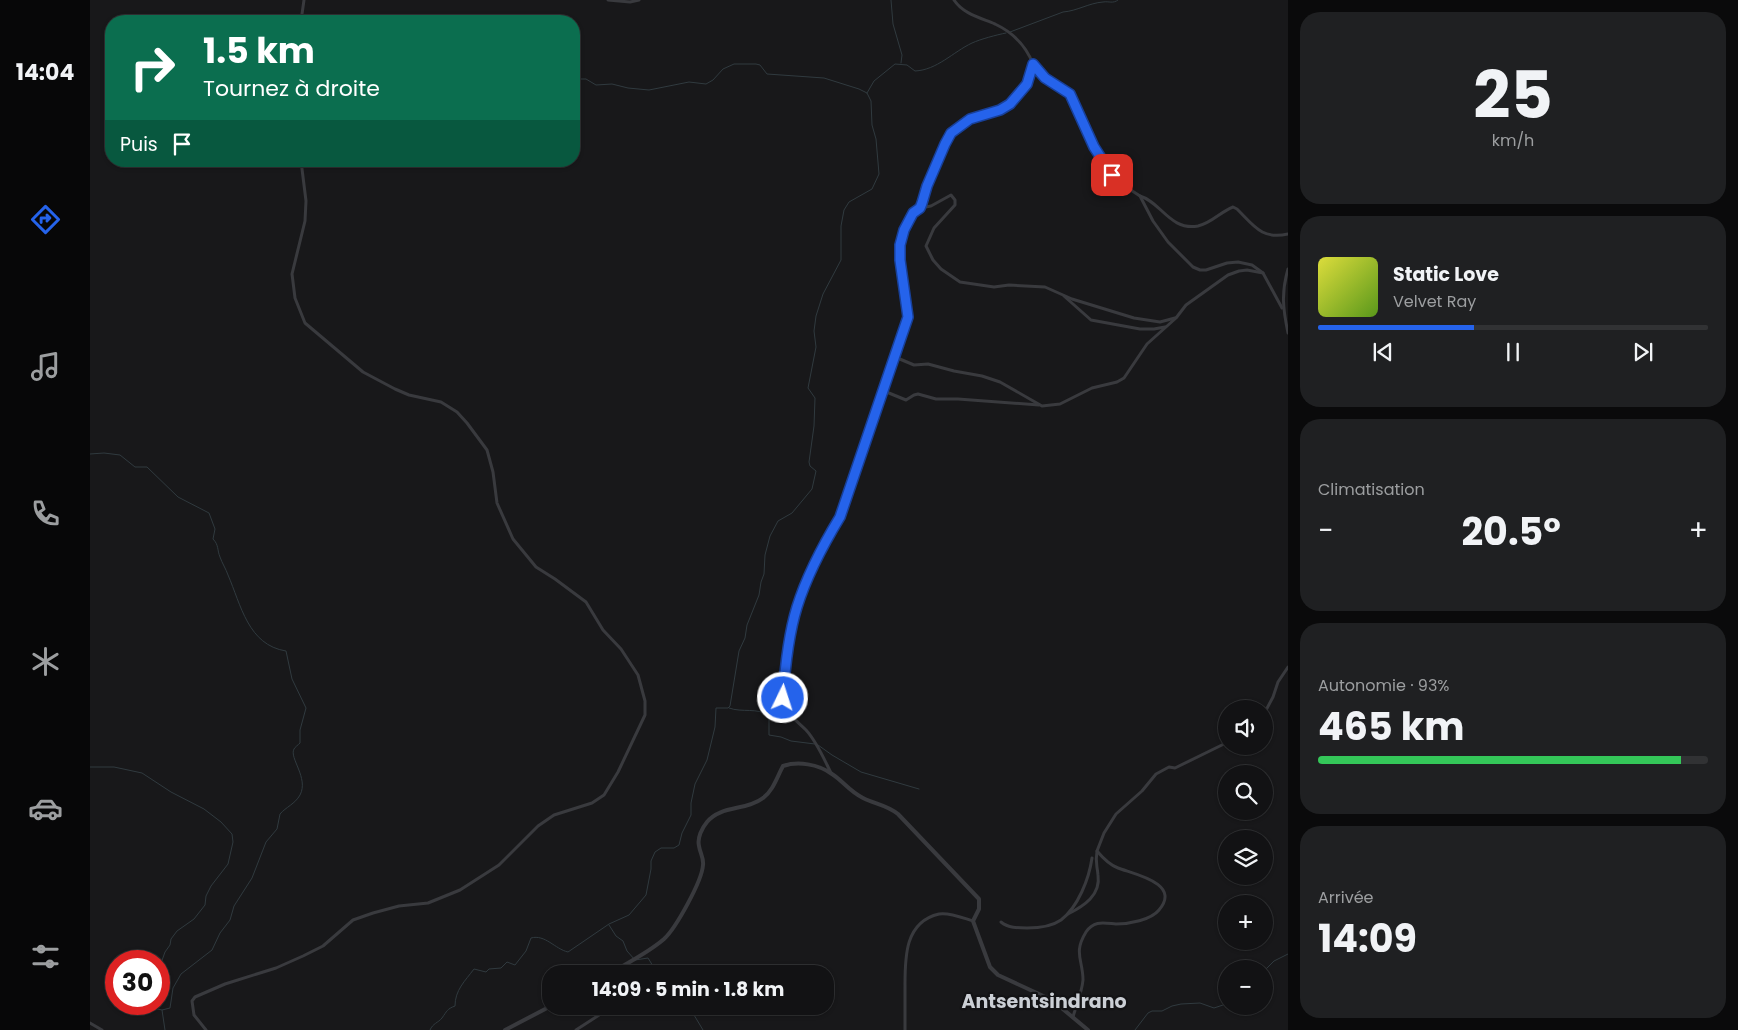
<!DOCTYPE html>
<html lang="fr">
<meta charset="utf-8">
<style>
:root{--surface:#121214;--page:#1f2022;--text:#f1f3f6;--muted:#9c9ea0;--line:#313234;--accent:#2563eb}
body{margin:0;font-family:Poppins,sans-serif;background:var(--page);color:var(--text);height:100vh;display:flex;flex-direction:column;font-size:19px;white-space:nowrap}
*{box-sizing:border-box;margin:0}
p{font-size:16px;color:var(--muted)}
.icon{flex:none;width:28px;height:28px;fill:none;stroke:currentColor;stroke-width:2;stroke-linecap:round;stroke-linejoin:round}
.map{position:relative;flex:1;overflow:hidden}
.sheet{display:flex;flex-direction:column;gap:12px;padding:12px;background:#0a0a0b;width:450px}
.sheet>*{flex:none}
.banner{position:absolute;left:15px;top:15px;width:475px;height:152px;border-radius:20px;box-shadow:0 1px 4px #0004,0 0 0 1px var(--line);background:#0b6e4f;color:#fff;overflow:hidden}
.buttons{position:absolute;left:1128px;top:700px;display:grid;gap:10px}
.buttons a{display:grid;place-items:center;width:55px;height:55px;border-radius:50%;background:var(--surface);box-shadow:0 1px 4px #0004,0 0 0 1px var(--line);font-size:25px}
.speed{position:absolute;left:15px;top:950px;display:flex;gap:10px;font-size:25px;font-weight:700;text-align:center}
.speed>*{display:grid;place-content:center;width:65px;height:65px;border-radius:50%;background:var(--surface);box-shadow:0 1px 4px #0004,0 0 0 1px var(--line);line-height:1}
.speed .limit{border:8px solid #d22;background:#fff;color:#111}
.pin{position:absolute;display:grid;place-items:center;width:42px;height:42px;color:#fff;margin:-21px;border-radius:10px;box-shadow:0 2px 8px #0006}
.me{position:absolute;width:55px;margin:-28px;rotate:4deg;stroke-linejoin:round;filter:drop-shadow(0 0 4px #0008)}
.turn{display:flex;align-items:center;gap:18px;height:105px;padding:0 15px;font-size:22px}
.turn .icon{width:65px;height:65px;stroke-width:2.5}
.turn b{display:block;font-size:35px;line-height:42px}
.then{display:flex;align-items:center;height:48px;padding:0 15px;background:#0003;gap:10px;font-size:19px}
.big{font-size:38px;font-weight:700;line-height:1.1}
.sheet .card{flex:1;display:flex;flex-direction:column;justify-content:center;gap:8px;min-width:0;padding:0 18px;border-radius:20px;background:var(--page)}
.sheet .dial{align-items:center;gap:0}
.dial b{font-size:65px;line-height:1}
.song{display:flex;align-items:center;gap:15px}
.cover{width:60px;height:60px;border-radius:8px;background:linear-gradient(135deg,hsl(60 70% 55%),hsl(90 70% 35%))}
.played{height:5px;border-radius:2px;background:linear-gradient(90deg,var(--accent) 40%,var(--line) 40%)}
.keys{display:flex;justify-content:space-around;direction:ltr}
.heat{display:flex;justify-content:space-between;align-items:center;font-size:28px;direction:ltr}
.charge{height:8px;border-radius:4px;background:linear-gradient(90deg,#34c759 93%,var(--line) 0)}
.trip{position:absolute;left:452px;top:965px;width:292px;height:50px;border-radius:20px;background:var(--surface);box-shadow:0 1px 4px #0004,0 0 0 1px var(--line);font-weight:700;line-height:50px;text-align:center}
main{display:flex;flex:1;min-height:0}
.menu{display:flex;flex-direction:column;width:90px;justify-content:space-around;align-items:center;background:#070708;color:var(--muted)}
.menu .icon{width:35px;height:35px}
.menu .current{color:var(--accent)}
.menu b{font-size:22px;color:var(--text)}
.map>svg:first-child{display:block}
</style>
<main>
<nav class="menu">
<b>14:04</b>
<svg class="icon current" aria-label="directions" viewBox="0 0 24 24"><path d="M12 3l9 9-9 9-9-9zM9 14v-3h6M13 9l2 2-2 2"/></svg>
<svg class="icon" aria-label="music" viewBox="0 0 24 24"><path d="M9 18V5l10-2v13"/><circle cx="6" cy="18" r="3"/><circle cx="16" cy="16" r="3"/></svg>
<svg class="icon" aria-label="phone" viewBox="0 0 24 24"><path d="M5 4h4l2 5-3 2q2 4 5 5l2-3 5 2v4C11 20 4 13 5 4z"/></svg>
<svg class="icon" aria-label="climate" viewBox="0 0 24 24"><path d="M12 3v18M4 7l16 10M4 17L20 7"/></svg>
<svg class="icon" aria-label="car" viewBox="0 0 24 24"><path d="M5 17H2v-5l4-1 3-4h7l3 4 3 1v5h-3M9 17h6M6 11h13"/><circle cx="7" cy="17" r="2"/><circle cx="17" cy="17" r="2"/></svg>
<svg class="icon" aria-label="filters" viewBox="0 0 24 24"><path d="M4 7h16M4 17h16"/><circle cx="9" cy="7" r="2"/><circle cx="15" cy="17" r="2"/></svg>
</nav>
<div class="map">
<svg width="1198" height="1030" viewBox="0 0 1198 1030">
<rect width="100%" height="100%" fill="#18181a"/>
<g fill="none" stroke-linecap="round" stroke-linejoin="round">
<g stroke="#303a3f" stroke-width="1">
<path d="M 801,0 L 803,24 L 812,55 L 811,63"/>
<path d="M 920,32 L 973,12 C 987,11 999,3 1013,2 C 1019,1 1023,4 1028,0"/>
<path d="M 777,93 L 784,81 L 805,64 L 817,65 L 825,71 C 847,70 863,52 882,43 C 891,39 906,35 916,33"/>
<path d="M 0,454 L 14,453 L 30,455 L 45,467 L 57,467 L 88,497 L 119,513 L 125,529 L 123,539 C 129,545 127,550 130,557 C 132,563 136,569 138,575 C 151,605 158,645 196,651 L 202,679 L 216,708 L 210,730 L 210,743 C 208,745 205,747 204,749 C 199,758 219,778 210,795 C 205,804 196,807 190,814 L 187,829 L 176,842 L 162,878 L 144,906 L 140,920 L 130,933 L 122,950 L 91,974 L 83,988 L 80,1008 L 72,1010 L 75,1030"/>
<path d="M 639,708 C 652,713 668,707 679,716 L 679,735 L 691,737 L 701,741 L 725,744"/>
<path d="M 728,745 L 742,755 L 771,772 L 829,789"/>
<path d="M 0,767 L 24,767 L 52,773 L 81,792 L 114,809 L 131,822 L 142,834 L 143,842 L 138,864 L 121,886 L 116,896 L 115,905 L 104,919 L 87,931 L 81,939 L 80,945 L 75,952 L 69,969"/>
<path d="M 519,925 L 526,936 L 533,941 L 537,951 L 545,960 L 558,958 L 568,974"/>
<path d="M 1174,971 L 1184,961 L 1198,954"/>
<path d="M 62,1004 L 63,1008 L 72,1010"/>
<path d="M 595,1006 L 604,1015 L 613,1030"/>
<path d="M 340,1030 C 343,1023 348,1023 352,1018 C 357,1011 357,1009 365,1006 C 365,990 375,981 384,969 L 396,972 L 399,969 L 411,968 L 417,962 L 425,965 L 436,951 L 441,938 C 455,934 465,949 478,952 L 519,924 L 539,915 L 556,895 L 561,869 L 561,861 L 565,852 L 571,848 L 584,848 L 589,845 L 592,833 L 601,815 L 601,803 L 605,784 L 617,760 L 625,727 L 626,708 L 638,708 L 640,706 L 649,651 L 655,638 L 657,625 L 669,595 L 671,582 L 674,574 L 675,555 L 680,536 L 688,521 L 702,513 L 722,489 L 726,471 L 720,466 L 719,462 L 724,426 L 725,398 L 718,388 L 726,347 L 724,331 L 726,316 L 733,294 L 751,260 L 751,226 L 754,210 L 759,202 L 782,189 L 789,174 L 786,139 L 782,125 L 781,101 L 777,93 L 769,89 L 734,78 L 677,74 L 670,65 L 666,64 L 644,64 L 633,69 L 623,80 L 616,84 L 599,82 L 559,90 L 538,88 L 522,84 L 506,85 L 496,79 L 484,79"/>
<path d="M 1045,1030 L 1058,1013 L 1062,1011 L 1072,1011 L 1082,1006 L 1091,1004 L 1110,1003 L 1124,1008 L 1136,1004"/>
</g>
<g stroke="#393a3e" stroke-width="3">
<path d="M 518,0 L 540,2 L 549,0"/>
<path d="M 211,21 L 214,0"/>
<path d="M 943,64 L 955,78 L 980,94 L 1009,157 L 1030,183 L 1050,196 L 1063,221 L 1078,242 L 1103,267 L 1110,270 L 1116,270 L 1137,263 L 1148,262 L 1162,265 L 1173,273 L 1192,308"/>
<path d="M 1050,196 C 1071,202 1080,231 1108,226 C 1122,223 1130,212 1143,207 L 1147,209 C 1164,226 1172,240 1198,234"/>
<path d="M 830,208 L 841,206 L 861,195 L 865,200 L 865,205 L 844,228 L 836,246 L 843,260 L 851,269 L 870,282 L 904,287 L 919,285 L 955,287 L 982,299 L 1044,318 L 1070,322 L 1085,318"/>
<path d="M 1198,269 C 1191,293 1193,309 1198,333"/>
<path d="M 974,296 L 1001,320 L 1050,329 L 1064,329 L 1075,327"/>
<path d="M 805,357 L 824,365 L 838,364 L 864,371 L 892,376 L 910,382 L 952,406 L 970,404 L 1002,388 L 1027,382 L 1034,378 L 1057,344 L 1086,318 L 1096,305 L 1138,275 L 1149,271 L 1157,270 L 1173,273"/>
<path d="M 794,391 L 816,400 L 824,395 L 828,394 L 846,399 L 868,399 L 949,405"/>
<path d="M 1174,714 L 1183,697 L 1188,682 L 1198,667"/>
<path d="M 741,773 C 734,759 727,742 716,730 C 708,722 698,715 694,704 C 691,697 694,685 695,677 C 698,619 720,566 750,517 L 816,325 L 818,317 C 817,303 815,289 813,275 C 812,265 809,255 810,245 C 812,235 816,222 822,214 C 826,209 830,208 832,203 C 840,183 851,141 867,128 C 879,117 894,115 908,110 C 929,103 939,83 943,64 C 936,46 922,32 905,24 C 891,18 873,14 864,0"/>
<path d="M 978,914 C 994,906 1011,895 1008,875 C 1007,864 1005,863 1007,851"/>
<path d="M 911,922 C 918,928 928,928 937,928 C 948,928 961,927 971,920 C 988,907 999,879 1002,858"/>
<path d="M 983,1017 C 986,1006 992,992 993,980 C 993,960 983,953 996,932 C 1004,920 1014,923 1026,924 C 1039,924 1061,920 1069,910 C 1092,883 1043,874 1028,868 C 1020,865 1012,857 1007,851 L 1014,833 L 1026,814 L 1052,791 L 1066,774 L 1079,767 L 1085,768 L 1136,743"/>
<path d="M 0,1023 L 12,1030"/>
<path d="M 116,1030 L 104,1015 L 102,1001 L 105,997 L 135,984 L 186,968 L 213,956 L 233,946 L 263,920 L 283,913 L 309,906 L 338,903 L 370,890 L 409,865 L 448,826 L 464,815 L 502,803 L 514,795 L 528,772 L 555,715 L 555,701 L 548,675 L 531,649 L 513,630 L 496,602 L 465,579 L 446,567 L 423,539 L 407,503 L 403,472 L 397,450 L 377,423 L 367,412 L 351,402 L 319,395 L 305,389 L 273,372 L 215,323 L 205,298 L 202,274 L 215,221 L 216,201 L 211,161"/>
<path d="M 486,1030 L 523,1006"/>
<path d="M 815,1030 C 815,1016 815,1002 815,987 C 815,959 814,922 849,914 C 859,912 873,918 883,921"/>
</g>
<g stroke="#393a3e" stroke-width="4">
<path d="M 520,974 C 538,962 558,953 574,939 C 586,928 612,881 613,865 C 614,858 610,853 609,846 C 607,838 612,828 617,822 C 631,805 656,811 673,798 C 683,791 687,777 693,766 C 708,761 728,764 742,774 C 753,781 759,791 773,798 C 785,804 797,805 808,814 L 889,899 L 889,909 L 883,921 L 900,967 L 908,975 L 962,1000 L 998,1030"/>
<path d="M 415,1030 L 461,1006"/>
</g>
</g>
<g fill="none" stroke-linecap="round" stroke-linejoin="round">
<defs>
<path id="route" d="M 693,698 C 695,667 698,636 707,607 C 717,575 733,545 750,517 L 818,317 L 810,260 L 810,245 L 814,230 L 823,213 L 830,208 L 832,203 L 837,186 L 855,144 L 861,133 L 880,119 L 910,110 L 920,104 L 937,84 L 943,64 L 955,78 L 980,94 L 1004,147 L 1022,175"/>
</defs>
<use href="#route" stroke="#184099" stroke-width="12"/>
<use href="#route" stroke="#2563eb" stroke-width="9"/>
</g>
<g text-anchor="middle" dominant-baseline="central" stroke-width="4.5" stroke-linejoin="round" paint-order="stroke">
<g font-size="19" font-weight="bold" fill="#cbcfd5" stroke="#131315">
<text x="954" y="1001">Antsentsindrano</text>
</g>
</g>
</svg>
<div class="buttons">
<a><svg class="icon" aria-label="sound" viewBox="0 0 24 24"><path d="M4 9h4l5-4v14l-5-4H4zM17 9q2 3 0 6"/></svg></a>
<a><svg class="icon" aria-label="search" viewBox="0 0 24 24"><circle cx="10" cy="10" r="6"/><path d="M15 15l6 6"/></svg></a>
<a><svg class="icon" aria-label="layers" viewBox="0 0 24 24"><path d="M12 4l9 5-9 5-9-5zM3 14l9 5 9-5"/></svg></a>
<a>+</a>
<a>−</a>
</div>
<div class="speed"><div class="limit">30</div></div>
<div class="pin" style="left:1022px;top:175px;background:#d93025"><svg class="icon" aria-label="arrive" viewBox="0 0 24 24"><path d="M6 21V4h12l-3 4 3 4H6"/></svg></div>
<svg class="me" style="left:693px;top:698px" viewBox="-20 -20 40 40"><circle r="17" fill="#2563eb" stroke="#fff" stroke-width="3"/><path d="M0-11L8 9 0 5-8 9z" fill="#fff"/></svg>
<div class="trip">14:09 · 5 min · 1.8 km</div>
<div class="banner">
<div class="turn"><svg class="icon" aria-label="right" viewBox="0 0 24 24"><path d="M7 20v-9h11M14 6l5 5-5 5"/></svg><div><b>1.5 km</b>Tournez à droite</div></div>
<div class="then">Puis<svg class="icon" aria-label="arrive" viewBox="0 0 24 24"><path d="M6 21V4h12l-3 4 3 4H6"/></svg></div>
</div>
</div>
<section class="sheet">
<div class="card dial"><b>25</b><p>km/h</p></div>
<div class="card">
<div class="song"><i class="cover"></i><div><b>Static Love</b><p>Velvet Ray</p></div></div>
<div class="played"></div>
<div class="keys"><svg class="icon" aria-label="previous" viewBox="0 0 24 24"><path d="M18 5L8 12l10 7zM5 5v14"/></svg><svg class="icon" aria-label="pause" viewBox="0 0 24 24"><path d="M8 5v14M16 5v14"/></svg><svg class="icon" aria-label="next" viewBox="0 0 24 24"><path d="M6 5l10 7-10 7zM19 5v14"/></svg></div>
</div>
<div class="card"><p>Climatisation</p>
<div class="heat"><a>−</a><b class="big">20.5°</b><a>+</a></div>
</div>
<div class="card"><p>Autonomie · 93%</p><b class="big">465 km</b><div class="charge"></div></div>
<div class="card"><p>Arrivée</p><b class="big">14:09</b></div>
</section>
</main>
